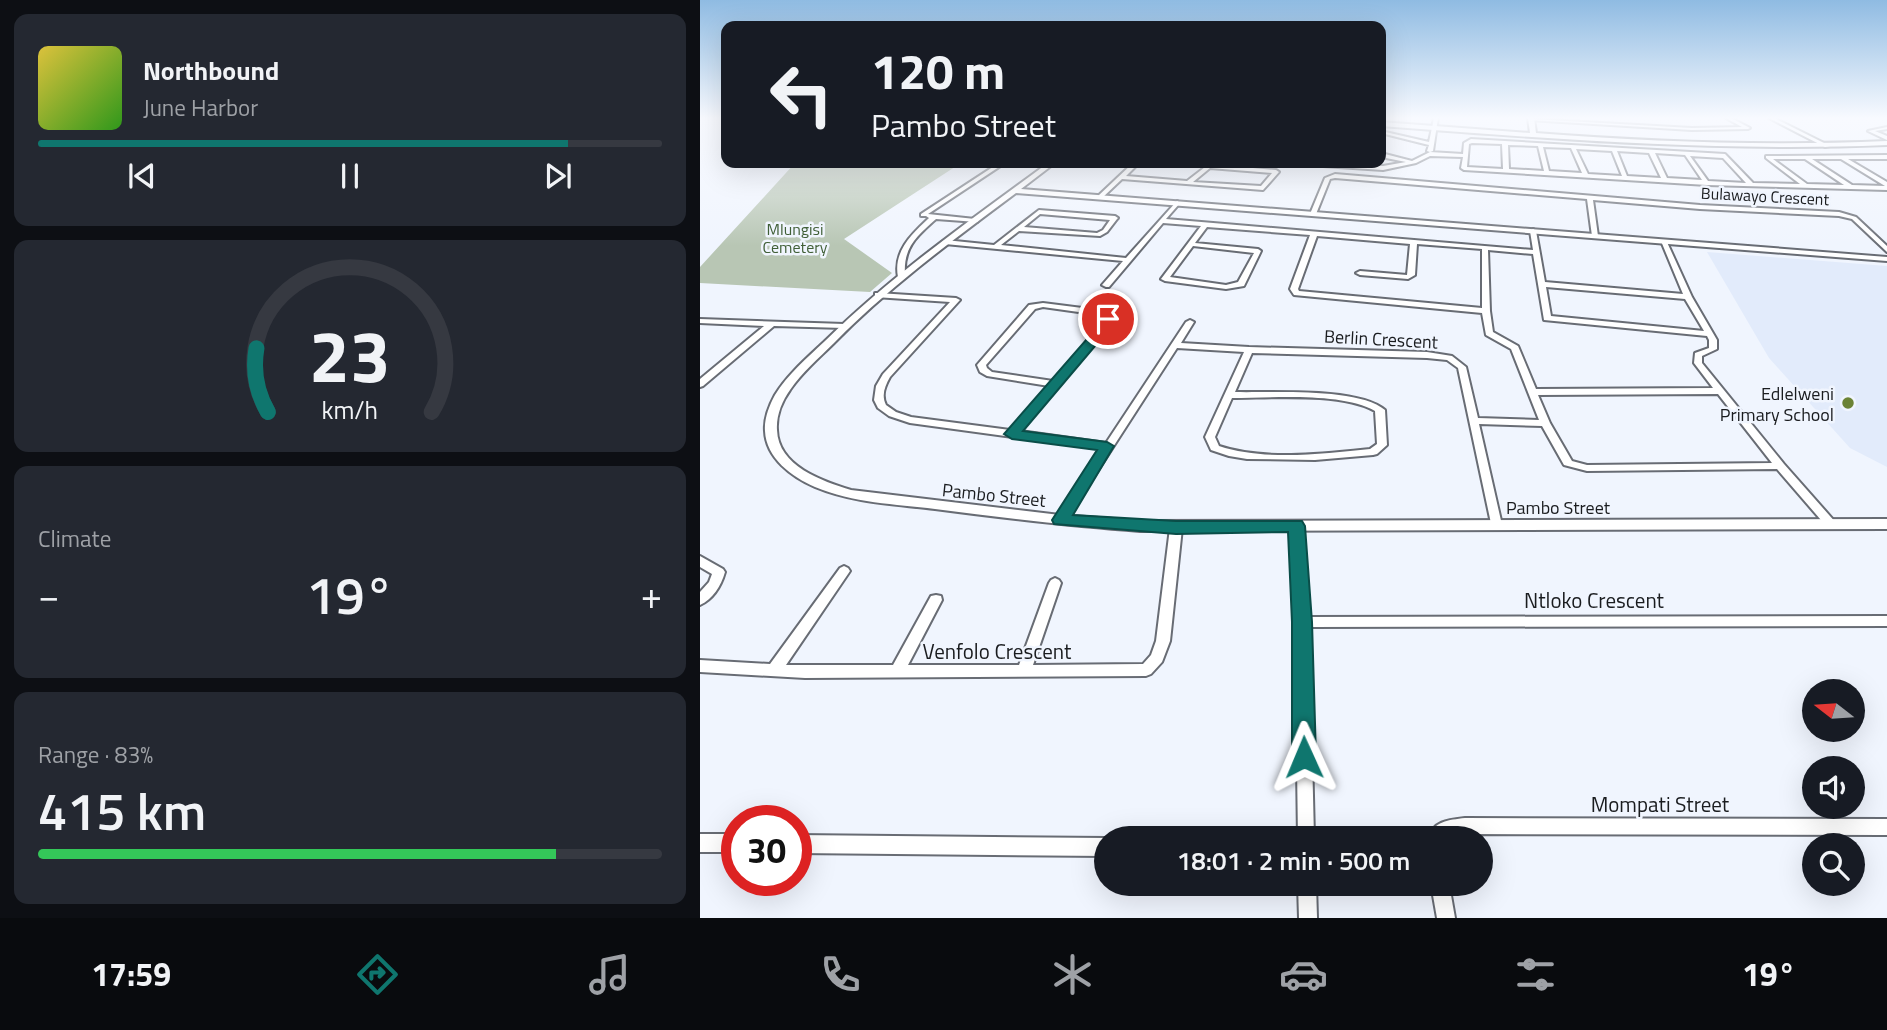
<!DOCTYPE html>
<meta charset="utf-8">
<style>
:root{--surface:#171b24;--page:#242831;--text:#f1f3f6;--muted:#9ea1a6;--line:#363941;--accent:#0f766e}
body{margin:0;font-family:"Titillium Web",sans-serif;background:var(--page);color:var(--text);height:100vh;display:flex;flex-direction:column;font-size:26px;white-space:nowrap}
*{box-sizing:border-box;margin:0}
p{font-size:23px;color:var(--muted)}
.icon{flex:none;width:38px;height:38px;fill:none;stroke:currentColor;stroke-width:2;stroke-linecap:round;stroke-linejoin:round}
.map{position:relative;flex:1;overflow:hidden}
.drawer{display:flex;flex-direction:column;gap:14px;padding:14px;background:#0d0f14;width:700px}
.drawer>*{flex:none}
.hud{position:absolute;left:21px;top:21px;width:665px;height:147px;border-radius:14px;box-shadow:0 7px 28px #0002;background:#171b24;color:var(--text);overflow:hidden}
.needle{width:46px;rotate:287deg}
.fabs{position:absolute;left:1102px;top:679px;display:grid;gap:14px}
.fabs a{display:grid;place-items:center;width:63px;height:63px;border-radius:50%;background:var(--surface);box-shadow:0 7px 28px #0002;font-size:35px}
.speed{position:absolute;left:21px;top:805px;display:flex;gap:14px;font-size:35px;font-weight:700;text-align:center}
.speed>*{display:grid;place-content:center;width:91px;height:91px;border-radius:50%;background:var(--surface);box-shadow:0 7px 28px #0002;line-height:1}
.speed .limit{border:10px solid #d22;background:#fff;color:#111}
.pin{position:absolute;display:grid;place-items:center;width:60px;height:60px;color:#fff;margin:-30px;border:4px solid #fff;border-radius:50%;box-shadow:0 2px 7px #0007}
.me{position:absolute;width:77px;margin:-38px;rotate:359deg;stroke-linejoin:round;filter:drop-shadow(0 0 5px #0008)}
.turn{display:flex;align-items:center;gap:24px;height:147px;padding:0 35px;font-size:32px}
.turn .icon{width:91px;height:91px;stroke-width:2.5}
.turn b{display:block;font-size:49px;line-height:60px}
.big{font-size:52px;font-weight:600;line-height:1.1}
.drawer .tile{flex:1;display:flex;flex-direction:column;justify-content:center;gap:10px;min-width:0;padding:0 24px;border-radius:14px;background:var(--page)}
.drawer .dial{align-items:center;gap:0}
.dial svg{height:182px;overflow:visible;fill:none;stroke:var(--line);stroke-width:7;stroke-linecap:round;text-anchor:middle}
.dial text{fill:var(--text);stroke:none}
.song{display:flex;align-items:center;gap:21px}
.cover{width:84px;height:84px;border-radius:10px;background:linear-gradient(135deg,hsl(50 70% 55%),hsl(110 70% 35%))}
.played{height:7px;border-radius:4px;background:linear-gradient(90deg,var(--accent) 85%,var(--line) 85%)}
.keys{display:flex;justify-content:space-around;direction:ltr}
.heat{display:flex;justify-content:space-between;align-items:center;font-size:38px;direction:ltr}
.charge{height:10px;border-radius:5px;background:linear-gradient(90deg,#34c759 83%,var(--line) 0)}
.trip{position:absolute;left:394px;top:826px;width:399px;height:70px;border-radius:35px;background:var(--surface);box-shadow:0 7px 28px #0002;font-weight:600;line-height:70px;text-align:center}
.menu{display:flex;height:112px;justify-content:space-around;align-items:center;background:#090b0e;color:var(--muted)}
.menu .icon{width:49px;height:49px}
.menu .current{color:var(--accent)}
.menu b{font-size:32px;color:var(--text)}
main{display:flex;flex:1;min-height:0}
.map>svg:first-child{display:block}
</style>
<main>
<section class="drawer">
<div class="tile">
<div class="song"><i class="cover"></i><div><b>Northbound</b><p>June Harbor</p></div></div>
<div class="played"></div>
<div class="keys"><svg class="icon" aria-label="previous" viewBox="0 0 24 24"><path d="M18 5L8 12l10 7zM5 5v14"/></svg><svg class="icon" aria-label="pause" viewBox="0 0 24 24"><path d="M8 5v14M16 5v14"/></svg><svg class="icon" aria-label="next" viewBox="0 0 24 24"><path d="M6 5l10 7-10 7zM19 5v14"/></svg></div>
</div>
<div class="tile dial"><svg viewBox="0 0 100 80">
<path d="M14 69A42 42 0 1 1 86 69"/>
<path d="M14 69A42 42 0 0 1 9 41" stroke="#0f766e"/>
<text x="50" y="56" font-size="32" font-weight="700">23</text>
<text x="50" y="72" font-size="11">km/h</text>
</svg></div>
<div class="tile"><p>Climate</p>
<div class="heat"><a>−</a><b class="big">19°</b><a>+</a></div>
</div>
<div class="tile"><p>Range · 83%</p><b class="big">415 km</b><div class="charge"></div></div>
</section>
<div class="map">
<svg width="1187" height="918" viewBox="0 0 1187 918">
<rect width="100%" height="100%" fill="#f0f5fe"/>
<path fill="#e2ebfb" d="M 1007,252 L 1187,266 L 1187,467 L 1150,448 L 1069,358 Z"/>
<path fill="#b8c6b4" d="M 95,163 L 261,163 L 144,239 L 192,273 L 170,292 L 0,283 L 0,267 Z"/>
<g fill="none" stroke-linecap="round" stroke-linejoin="round">
<defs>
<g id="minor">
<path d="M 734,118 L 738,118 L 733,151 L 730,152 L 763,154 L 764,143 L 771,139 L 1025,154 L 1053,183 L 1100,184 L 1066,158 L 1066,156 L 1187,155 L 1187,159 L 1148,159 L 1187,182 L 1187,190 L 1007,185 L 764,170 L 761,168 L 763,157 L 730,156 L 716,163 L 683,170 L 608,165 L 605,163 L 683,166 L 706,162 L 681,157 L 681,153 L 712,161 L 730,152 L 727,151 L 729,145 L 681,133 L 681,131 L 729,142 ZM 772,143 L 802,144 L 803,169 L 767,167 L 769,144 ZM 808,145 L 838,146 L 844,171 L 809,169 ZM 843,147 L 871,148 L 882,173 L 849,171 ZM 876,149 L 912,151 L 922,176 L 888,174 ZM 917,151 L 949,153 L 961,178 L 927,176 ZM 955,153 L 985,155 L 1002,180 L 967,178 ZM 990,156 L 1023,158 L 1046,183 L 1008,181 ZM 1073,159 L 1105,159 L 1144,185 L 1107,184 ZM 1112,159 L 1141,159 L 1185,186 L 1152,185 Z"/>
<path d="M 1026,118 L 1031,118 L 1050,128 L 1048,129 L 992,130 L 829,120 L 831,119 L 992,128 L 1042,127 Z"/>
<path d="M 1069,118 L 1074,118 L 1130,146 L 1125,147 Z"/>
<path d="M 1187,127 L 1187,129 L 1175,131 L 1187,136 L 1187,140 L 1168,131 Z"/>
<path d="M 299,163 L 305,163 L 228,214 L 275,219 L 278,221 L 277,222 L 236,219 C 217,236 203,247 205,275 L 198,277 C 193,251 212,234 229,218 L 226,216 L 221,216 L 221,214 Z"/>
<path d="M 433,163 L 439,163 L 426,176 L 487,181 L 509,164 L 576,170 L 579,172 L 563,190 L 422,179 L 402,198 L 398,198 L 398,196 ZM 510,168 L 572,173 L 561,186 L 493,182 Z"/>
<path d="M 635,174 L 1000,205 L 1139,212 L 1156,217 L 1187,246 L 1187,252 L 1152,219 L 1139,216 L 1000,209 L 893,200 L 898,236 L 895,238 L 892,236 L 887,199 L 635,178 L 630,179 L 616,214 L 611,215 L 610,214 L 625,178 Z"/>
<path d="M 477,201 L 480,203 L 466,219 L 833,250 L 830,231 L 833,229 L 836,231 L 845,282 L 983,294 L 961,241 L 966,240 L 992,297 L 1017,340 L 1017,349 L 1002,356 L 1002,363 L 1084,464 L 1137,524 L 1135,527 L 1127,527 L 1077,469 L 887,471 L 864,465 L 842,426 L 779,424 L 802,525 L 800,528 L 792,528 L 758,368 L 747,360 L 727,358 L 552,353 L 535,392 C 571,393 658,387 685,410 L 687,445 L 677,454 L 673,455 L 615,460 L 547,459 L 529,456 L 511,450 L 505,437 L 544,352 L 477,348 L 364,523 L 356,523 L 354,520 L 402,449 L 210,423 L 189,416 L 178,408 L 174,400 L 176,386 L 183,374 L 250,302 L 175,297 L 175,293 L 178,293 L 256,298 L 260,300 L 190,377 C 185,386 181,395 186,405 L 196,412 L 211,417 L 310,430 L 349,386 L 287,376 L 280,372 L 277,365 L 329,305 L 343,303 L 406,311 L 412,323 L 320,431 L 406,443 L 486,322 L 490,320 L 494,322 L 481,343 L 549,347 L 727,352 L 752,356 L 766,367 L 778,418 L 839,420 L 811,349 L 786,335 L 782,313 L 594,295 L 590,289 L 610,235 L 507,227 L 495,243 L 558,249 L 561,251 L 544,286 L 526,289 L 465,281 L 461,279 L 501,226 L 463,223 L 409,287 L 406,287 L 402,285 L 423,261 L 245,244 L 242,242 L 245,240 L 294,245 L 339,210 L 415,216 L 418,218 L 417,219 L 407,232 L 400,236 L 319,231 L 301,245 L 426,258 ZM 340,214 L 410,220 L 403,230 L 397,233 L 324,227 ZM 617,236 L 710,244 L 707,275 L 660,271 L 656,273 L 660,275 L 708,279 L 715,275 L 717,244 L 782,249 L 782,308 L 599,291 L 598,289 ZM 493,246 L 554,253 L 538,282 L 526,285 L 470,277 ZM 788,250 L 833,254 L 844,320 L 1007,336 L 1009,340 L 1009,348 L 995,353 L 994,363 L 1013,388 L 836,389 L 818,346 L 793,332 L 790,311 ZM 846,287 L 985,299 L 1004,331 L 851,316 ZM 343,307 L 400,315 L 404,323 L 353,381 L 292,372 L 287,368 L 286,365 L 335,309 ZM 1018,394 L 1072,463 L 887,465 L 872,461 L 850,423 L 838,395 ZM 532,398 C 572,398 641,392 675,411 L 677,444 L 670,449 C 623,454 564,461 519,446 L 515,437 Z"/>
<path d="M 0,319 L 144,324 L 148,326 L 144,328 L 74,326 L 3,386 L 0,387 L 0,379 L 64,326 L 0,323 Z"/>
<path d="M 596,522 L 600,523 L 602,526 L 608,617 L 1187,616 L 1187,626 L 609,627 L 614,838 L 598,838 L 595,622 L 590,526 L 592,523 Z"/>
<path d="M 476,524 L 480,525 L 482,528 L 470,641 L 462,662 L 451,674 L 446,676 L 105,678 L 0,672 L 0,660 L 70,664 L 140,568 L 144,566 L 148,568 L 150,571 L 148,574 L 86,665 L 193,665 L 231,596 L 236,595 L 241,596 L 242,600 L 208,665 L 319,665 L 349,583 L 351,580 L 355,578 L 359,580 L 361,583 L 333,665 L 443,664 L 451,655 L 456,641 L 470,528 L 472,525 Z"/>
<path d="M 0,556 L 23,569 L 25,572 C 21,586 13,599 0,605 L 0,592 L 9,582 L 12,574 L 0,567 Z"/>
<path d="M 765,818 L 1187,819 L 1187,835 L 765,834 L 747,838 L 728,838 C 734,821 748,820 765,818 Z"/>
<rect x="0" y="834" width="37" height="18"/>
<path d="M 96,835 L 406,838 L 406,856 L 96,853 Z"/>
<path d="M 598,884 L 616,884 L 617,918 L 599,918 Z"/>
<path d="M 731,884 L 749,884 L 755,918 L 737,918 Z"/>
</g>
<g id="tertiary">
<path d="M 828,118 L 834,118 L 836,133 C 953,142 1070,146 1187,141 L 1187,145 C 1018,152 849,139 681,126 L 681,122 L 830,133 Z"/>
<path d="M 348,163 L 355,163 L 321,189 L 1187,257 L 1187,261 L 316,193 C 253,240 189,287 134,343 C 119,358 102,372 90,390 C 82,401 76,416 77,430 C 78,466 122,481 151,490 L 360,515 L 440,521 L 1187,519 L 1187,529 L 440,531 C 371,526 303,518 235,509 C 195,504 153,503 115,487 C 92,477 66,458 65,431 C 64,419 69,406 75,395 C 88,374 107,358 125,341 C 193,274 272,219 348,163 Z"/>
</g>
</defs>
<use href="#minor" stroke="#686c74" stroke-width="4"/>
<use href="#tertiary" stroke="#686c74" stroke-width="4"/>
<use href="#minor" fill="#fff" fill-rule="evenodd"/>
<use href="#tertiary" fill="#fff" fill-rule="evenodd"/>
</g>
<linearGradient id="sky" x2="0" y2="1"><stop stop-color="#8fbbe2"/><stop offset="0.48" stop-color="#f8faff"/><stop offset="1" stop-color="#f8faff" stop-opacity="0"/></linearGradient>
<rect width="1187" height="246" fill="url(#sky)"/>
<path fill="#0f766e" stroke="#0a4d48" stroke-width="2" d="M 408,315 L 414,319 L 412,326 L 323,431 L 407,442 L 414,446 L 373,515 L 476,521 L 602,521 L 605,526 L 612,622 L 616,757 L 612,765 L 604,769 L 596,765 L 592,757 L 592,622 L 588,532 L 476,534 L 354,524 L 352,520 L 397,450 L 312,439 L 304,434 L 401,323 L 404,316 Z"/>
<circle fill="#6b8335" stroke="#f0f5fe" stroke-width="2.5" cx="1148" cy="403" r="7"/>
<g text-anchor="middle" dominant-baseline="central" stroke-width="5" stroke-linejoin="round" paint-order="stroke">
<g font-size="16" fill="#1a1c1f" stroke="#f0f5fe">
<text transform="translate(1065 196) rotate(3)">Bulawayo Crescent</text>
</g>
<g font-size="16" fill="#405f37" stroke="#f0f5fe">
<text x="95" y="229">Mlungisi<tspan x="95" dy="18">Cemetery</tspan></text>
</g>
<g font-size="18" fill="#1a1c1f" stroke="#f0f5fe">
<text transform="translate(681 339) rotate(3)">Berlin Crescent</text>
<text transform="translate(294 495) rotate(6)">Pambo Street</text>
<text x="858" y="507">Pambo Street</text>
</g>
<g font-size="18" fill="#1a1c1f" stroke="#f0f5fe" text-anchor="end">
<text x="1134" y="393">Edlelweni<tspan x="1134" dy="21">Primary School</tspan></text>
</g>
<g font-size="21" fill="#1a1c1f" stroke="#f0f5fe">
<text x="894" y="600">Ntloko Crescent</text>
<text x="297" y="651">Venfolo Crescent</text>
<text x="960" y="804">Mompati Street</text>
</g>
</g>
</svg>
<div class="fabs">
<a><svg class="needle" viewBox="-14 -14 28 28"><path d="M0-13l5 13h-10z" fill="#e53935"/><path d="M0 13l5-13h-10z" fill="#9ea1a6"/></svg></a>
<a><svg class="icon" aria-label="sound" viewBox="0 0 24 24"><path d="M4 9h4l5-4v14l-5-4H4zM17 9q2 3 0 6"/></svg></a>
<a><svg class="icon" aria-label="search" viewBox="0 0 24 24"><circle cx="10" cy="10" r="6"/><path d="M15 15l6 6"/></svg></a>
</div>
<div class="speed"><div class="limit">30</div></div>
<div class="pin" style="left:408px;top:319px;background:#d93025"><svg class="icon" aria-label="arrive" viewBox="0 0 24 24"><path d="M6 21V4h12l-3 4 3 4H6"/></svg></div>
<svg class="me" style="left:604px;top:757px" viewBox="-20 -20 40 40"><path d="M0-17L14 15 0 8-14 15z" fill="#0f766e" stroke="#fff" stroke-width="4"/></svg>
<div class="trip">18:01 · 2 min · 500 m</div>
<div class="hud">
<div class="turn"><svg class="icon" aria-label="left" viewBox="0 0 24 24"><path d="M17 20v-9H6M10 6l-5 5 5 5"/></svg><div><b>120 m</b>Pambo Street</div></div>
</div>
</div>
</main>
<nav class="menu">
<b>17:59</b>
<svg class="icon current" aria-label="directions" viewBox="0 0 24 24"><path d="M12 3l9 9-9 9-9-9zM9 14v-3h6M13 9l2 2-2 2"/></svg>
<svg class="icon" aria-label="music" viewBox="0 0 24 24"><path d="M9 18V5l10-2v13"/><circle cx="6" cy="18" r="3"/><circle cx="16" cy="16" r="3"/></svg>
<svg class="icon" aria-label="phone" viewBox="0 0 24 24"><path d="M5 4h4l2 5-3 2q2 4 5 5l2-3 5 2v4C11 20 4 13 5 4z"/></svg>
<svg class="icon" aria-label="climate" viewBox="0 0 24 24"><path d="M12 3v18M4 7l16 10M4 17L20 7"/></svg>
<svg class="icon" aria-label="car" viewBox="0 0 24 24"><path d="M5 17H2v-5l4-1 3-4h7l3 4 3 1v5h-3M9 17h6M6 11h13"/><circle cx="7" cy="17" r="2"/><circle cx="17" cy="17" r="2"/></svg>
<svg class="icon" aria-label="filters" viewBox="0 0 24 24"><path d="M4 7h16M4 17h16"/><circle cx="9" cy="7" r="2"/><circle cx="15" cy="17" r="2"/></svg>
<b>19°</b>
</nav>
